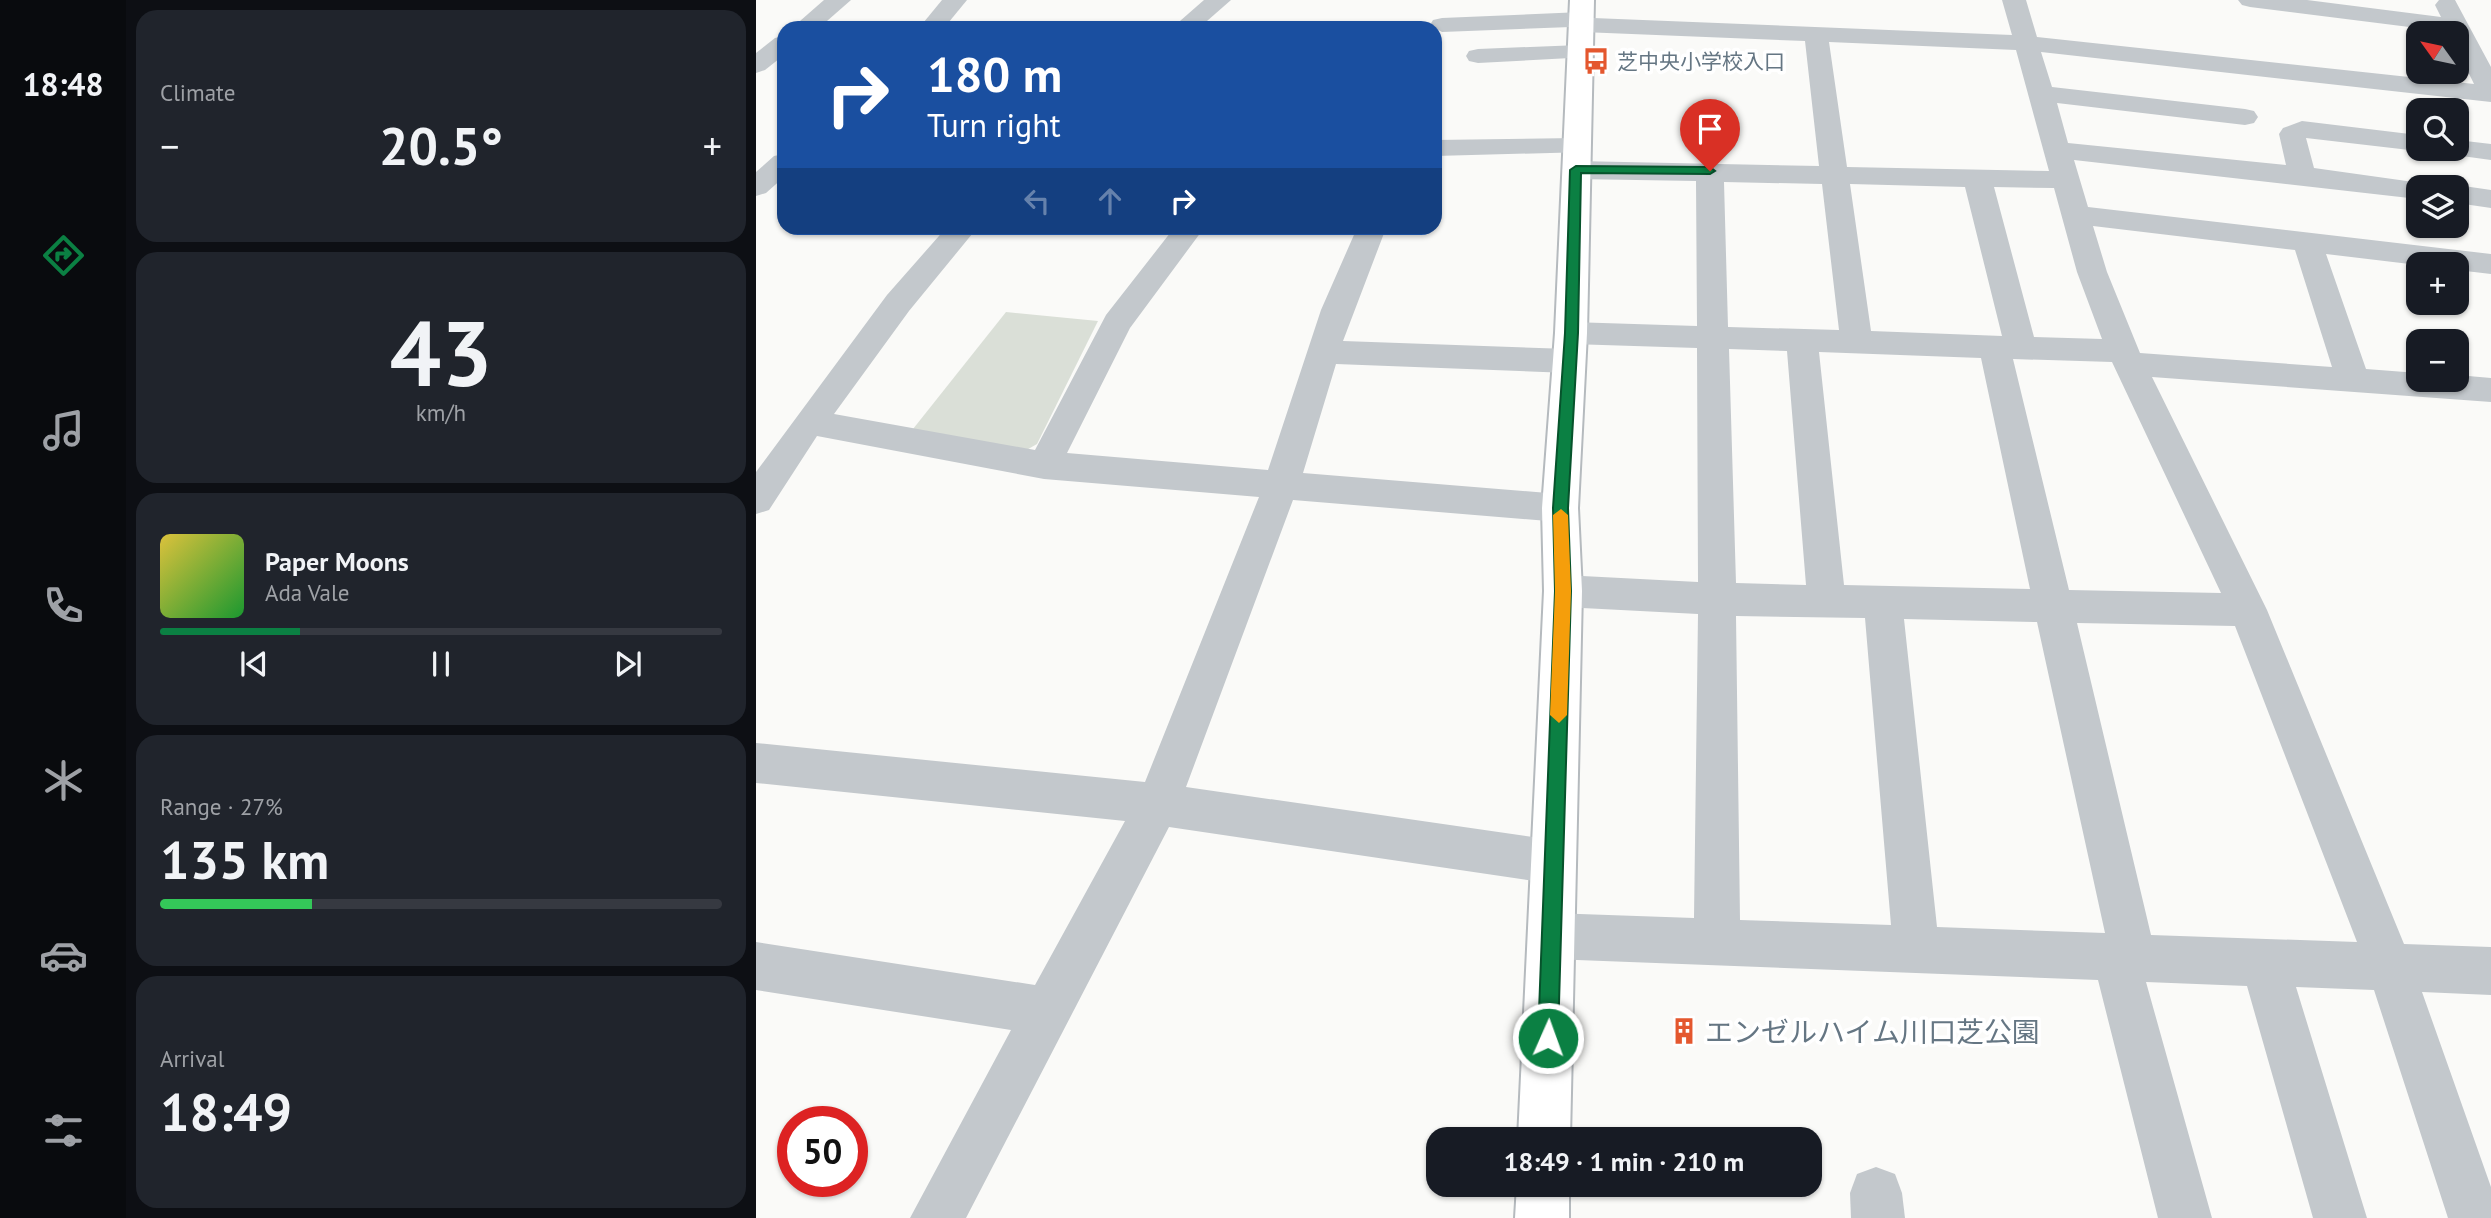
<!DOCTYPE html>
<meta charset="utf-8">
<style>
:root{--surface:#171b24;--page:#20242c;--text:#f1f3f6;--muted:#9ea1a6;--line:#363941;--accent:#0b8043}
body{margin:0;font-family:"PT Sans","Noto Sans JP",sans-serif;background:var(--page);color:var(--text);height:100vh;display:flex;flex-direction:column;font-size:26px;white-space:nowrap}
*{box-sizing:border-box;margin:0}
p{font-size:23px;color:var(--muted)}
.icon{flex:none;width:38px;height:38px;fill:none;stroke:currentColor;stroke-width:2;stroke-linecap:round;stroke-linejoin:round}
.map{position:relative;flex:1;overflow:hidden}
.sheet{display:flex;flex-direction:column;gap:10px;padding:10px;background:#0d0f14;width:630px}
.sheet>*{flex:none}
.top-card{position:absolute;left:21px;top:21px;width:665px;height:214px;border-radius:21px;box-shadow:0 2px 5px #0004;background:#1a4fa0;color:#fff;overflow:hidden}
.needle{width:46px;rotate:303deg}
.tools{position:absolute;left:1650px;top:21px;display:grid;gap:14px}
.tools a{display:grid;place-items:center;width:63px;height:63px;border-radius:14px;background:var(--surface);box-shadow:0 2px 5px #0004;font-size:35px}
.speed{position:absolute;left:21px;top:1106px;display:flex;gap:14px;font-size:35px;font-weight:700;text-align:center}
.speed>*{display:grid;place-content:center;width:91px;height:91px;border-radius:50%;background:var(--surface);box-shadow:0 2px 5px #0004;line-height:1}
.speed .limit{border:10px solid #d22;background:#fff;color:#111}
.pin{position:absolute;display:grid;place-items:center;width:60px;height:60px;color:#fff;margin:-72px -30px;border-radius:50% 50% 50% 0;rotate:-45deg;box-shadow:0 0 7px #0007}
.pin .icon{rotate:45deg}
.me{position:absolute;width:77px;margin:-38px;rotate:2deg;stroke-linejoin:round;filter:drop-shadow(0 0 5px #0008)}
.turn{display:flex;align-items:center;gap:24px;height:147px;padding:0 35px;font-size:32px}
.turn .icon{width:91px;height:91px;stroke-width:2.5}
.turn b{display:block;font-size:49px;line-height:60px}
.lanes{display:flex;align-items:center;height:66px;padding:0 35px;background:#0003;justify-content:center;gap:35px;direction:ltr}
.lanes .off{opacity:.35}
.big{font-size:52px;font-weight:700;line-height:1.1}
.sheet .tile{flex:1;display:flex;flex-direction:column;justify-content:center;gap:10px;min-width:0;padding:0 24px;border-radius:21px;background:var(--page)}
.sheet .dial{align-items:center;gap:0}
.dial b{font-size:91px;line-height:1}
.song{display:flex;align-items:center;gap:21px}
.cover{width:84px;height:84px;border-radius:10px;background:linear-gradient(135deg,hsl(50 70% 55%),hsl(130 70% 35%))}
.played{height:7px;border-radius:4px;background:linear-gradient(90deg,var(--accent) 25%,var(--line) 25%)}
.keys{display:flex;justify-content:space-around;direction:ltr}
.heat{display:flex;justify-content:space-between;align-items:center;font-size:38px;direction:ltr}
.charge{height:10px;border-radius:5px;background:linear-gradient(90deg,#34c759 27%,var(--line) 0)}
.trip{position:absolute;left:670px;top:1127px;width:396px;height:70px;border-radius:21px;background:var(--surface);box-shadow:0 2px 5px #0004;font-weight:700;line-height:70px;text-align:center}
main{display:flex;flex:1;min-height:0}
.tabs{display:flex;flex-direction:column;width:126px;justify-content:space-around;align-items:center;background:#090b0e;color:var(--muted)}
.tabs .icon{width:49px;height:49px}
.tabs .current{color:var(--accent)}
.tabs b{font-size:32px;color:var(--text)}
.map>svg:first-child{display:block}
</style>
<main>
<nav class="tabs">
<b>18:48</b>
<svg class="icon current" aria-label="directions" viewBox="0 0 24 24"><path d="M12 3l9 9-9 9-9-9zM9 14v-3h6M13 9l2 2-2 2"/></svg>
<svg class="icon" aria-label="music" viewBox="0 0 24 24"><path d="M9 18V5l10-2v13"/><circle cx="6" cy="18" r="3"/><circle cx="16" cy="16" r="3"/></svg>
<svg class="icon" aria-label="phone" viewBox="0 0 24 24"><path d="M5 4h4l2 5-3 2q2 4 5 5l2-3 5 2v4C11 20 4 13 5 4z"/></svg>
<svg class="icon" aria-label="climate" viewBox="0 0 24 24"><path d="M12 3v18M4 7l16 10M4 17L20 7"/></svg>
<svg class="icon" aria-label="car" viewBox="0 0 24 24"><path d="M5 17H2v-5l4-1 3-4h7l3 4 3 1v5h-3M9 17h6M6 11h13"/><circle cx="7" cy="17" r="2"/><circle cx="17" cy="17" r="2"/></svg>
<svg class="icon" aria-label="filters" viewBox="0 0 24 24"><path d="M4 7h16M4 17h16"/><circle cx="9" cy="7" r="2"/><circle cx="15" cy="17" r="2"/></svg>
</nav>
<section class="sheet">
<div class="tile"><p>Climate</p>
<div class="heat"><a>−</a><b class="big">20.5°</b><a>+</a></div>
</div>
<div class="tile dial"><b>43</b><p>km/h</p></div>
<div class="tile">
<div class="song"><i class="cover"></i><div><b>Paper Moons</b><p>Ada Vale</p></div></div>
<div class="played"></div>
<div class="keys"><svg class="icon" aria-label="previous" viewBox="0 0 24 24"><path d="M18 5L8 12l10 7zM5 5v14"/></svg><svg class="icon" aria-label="pause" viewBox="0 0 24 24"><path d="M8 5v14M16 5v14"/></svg><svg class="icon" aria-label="next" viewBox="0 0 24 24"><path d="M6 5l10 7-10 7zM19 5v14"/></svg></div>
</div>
<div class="tile"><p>Range · 27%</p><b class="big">135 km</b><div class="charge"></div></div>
<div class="tile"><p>Arrival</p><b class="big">18:49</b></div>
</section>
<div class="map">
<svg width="1735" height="1218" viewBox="0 0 1735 1218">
<rect width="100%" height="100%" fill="#fafaf8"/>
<path fill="#dadfd7" d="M 250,312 L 342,321 L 281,444 L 267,452 L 157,429 Z"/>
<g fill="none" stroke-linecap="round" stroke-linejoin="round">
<defs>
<g id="major">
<path d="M 814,0 L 838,0 L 831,333 L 822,508 L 826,591 L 814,1139 L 762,1139 L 788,591 L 786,508 L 799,333 Z"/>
<path d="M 761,1185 L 813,1185 L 813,1218 L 759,1218 Z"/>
</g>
</defs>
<use href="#major" stroke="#b5babe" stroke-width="4"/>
<g fill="#c3c8cc" fill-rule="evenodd">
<path d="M 68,0 L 95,0 L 63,28 L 36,28 Z"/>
<path d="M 186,0 L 211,0 L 188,28 L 163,28 Z"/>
<path d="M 448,0 L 475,0 L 443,28 L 416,28 Z"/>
<path d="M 1246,0 L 1270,0 L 1281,37 L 1718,84 L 1701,49 L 1701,33 L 1494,7 L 1486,5 L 1482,0 L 1551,0 L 1685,17 L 1679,5 L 1683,0 L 1699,0 L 1735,67 L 1735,102 L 1285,52 L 1296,87 L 1489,109 L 1498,111 L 1502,117 L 1498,123 L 1489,125 L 1301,103 L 1312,143 L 1530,165 L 1523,134 L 1527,128 L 1546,121 L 1662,135 L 1662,149 L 1672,149 L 1662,151 L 1550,138 L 1558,168 L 1672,184 L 1674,187 L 1662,187 L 1662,199 L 1318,160 L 1332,207 L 1735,254 L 1735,274 L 1701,270 L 1701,264 L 1662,265 L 1570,254 L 1610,369 L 1662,373 L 1662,380 L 1701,380 L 1701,375 L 1735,378 L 1735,402 L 1396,377 L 1511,610 L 1648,944 L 1735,947 L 1735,995 L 1666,992 L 1735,1187 L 1735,1218 L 1692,1218 L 1618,990 L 1540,987 L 1611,1218 L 1557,1218 L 1491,986 L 1390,982 L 1456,1218 L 1402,1218 L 1342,980 L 795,959 L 779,952 L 772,936 L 779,920 L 795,913 L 938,918 L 942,614 L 807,607 L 794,602 L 788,591 L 794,580 L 807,575 L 942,582 L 941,348 L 815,344 L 804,341 L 799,333 L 804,325 L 815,322 L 941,326 L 940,181 L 820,179 L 810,176 L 806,170 L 810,164 L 820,161 L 1063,166 L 1049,41 L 826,32 L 815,27 L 686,32 L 674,25 L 677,20 L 686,18 L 826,12 L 837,18 L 1256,35 ZM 1073,42 L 1260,50 L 1293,171 L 1091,167 ZM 968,182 L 1066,184 L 1083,330 L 972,327 ZM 1094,184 L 1209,187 L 1246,336 L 1115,331 ZM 1238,187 L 1298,188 L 1321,272 L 1346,339 L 1278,337 ZM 1337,226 L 1539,250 L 1576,367 L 1384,353 L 1351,272 ZM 973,349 L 1031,351 L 1050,585 L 980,583 ZM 1063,352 L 1225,358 L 1274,589 L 1088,585 ZM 1257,359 L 1356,362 L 1465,593 L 1313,590 ZM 980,616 L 1109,618 L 1135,925 L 984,920 ZM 1148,619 L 1281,622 L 1349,933 L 1181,927 ZM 1321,623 L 1479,626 L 1601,942 L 1395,935 Z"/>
<path d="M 28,36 L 28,55 L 9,70 L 0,73 L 0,53 L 19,38 Z"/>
<path d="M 824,45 L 833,47 L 836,52 L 833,57 L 722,63 L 713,61 L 710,56 L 713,51 L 722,49 Z"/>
<path d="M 820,138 L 830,140 L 834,146 L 830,152 L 679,156 L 679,140 Z"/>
<path d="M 1701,140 L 1735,144 L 1735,160 L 1691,154 L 1688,149 L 1701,149 Z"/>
<path d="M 28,154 L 28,177 L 10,193 L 0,196 L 0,172 L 18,156 Z"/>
<path d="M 1701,185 L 1735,190 L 1735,208 L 1701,203 L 1701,187 L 1693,187 Z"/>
<path d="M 190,228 L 221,228 L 153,311 L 78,414 L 279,450 L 350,315 L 418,228 L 448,228 L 374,328 L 311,453 L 512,470 L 565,310 L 601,228 L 630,228 L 587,341 L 813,349 L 824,353 L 829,361 L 824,369 L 813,373 L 580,364 L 547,473 L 804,494 L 817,498 L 822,508 L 817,518 L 804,522 L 537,500 L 430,787 L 798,840 L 814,846 L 820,862 L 814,878 L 798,884 L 413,827 L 210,1218 L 154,1218 L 255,1030 L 0,990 L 0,942 L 279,985 L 369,821 L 0,783 L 0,743 L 389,782 L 503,497 L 288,479 L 61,436 L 13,510 L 0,514 L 0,472 L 131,295 Z"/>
<path d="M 1120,1167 L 1139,1174 L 1146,1193 L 1149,1218 L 1095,1218 L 1094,1193 L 1101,1174 Z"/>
</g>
<use href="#major" fill="#fff" fill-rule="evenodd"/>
</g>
<path fill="#0b8043" stroke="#07532c" stroke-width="2" d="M 820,166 L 954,167 L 959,171 L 954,174 L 825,173 L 822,333 L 812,508 L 815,591 L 802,1038 L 799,1045 L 792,1048 L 785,1045 L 782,1038 L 799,591 L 797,508 L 809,333 L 814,170 Z"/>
<path fill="#f59e0b" d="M 805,509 L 812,515 L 815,591 L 811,715 L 803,723 L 794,715 L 799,591 L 797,515 Z"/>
<defs>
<symbol id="bus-bare" viewBox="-9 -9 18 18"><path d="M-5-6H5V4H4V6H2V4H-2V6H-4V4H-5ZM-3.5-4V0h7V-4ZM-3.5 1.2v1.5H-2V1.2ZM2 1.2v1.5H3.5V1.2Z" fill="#e4572e" stroke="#fff" stroke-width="2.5" paint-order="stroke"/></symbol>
<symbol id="building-bare" viewBox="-9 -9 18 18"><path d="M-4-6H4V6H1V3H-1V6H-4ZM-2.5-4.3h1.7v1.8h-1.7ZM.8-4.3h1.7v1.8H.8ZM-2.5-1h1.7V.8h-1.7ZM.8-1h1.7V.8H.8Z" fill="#e4572e" stroke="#fff" stroke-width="2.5" paint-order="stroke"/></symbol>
</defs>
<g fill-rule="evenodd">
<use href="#bus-bare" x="821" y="42" width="38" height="38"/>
<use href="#building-bare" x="909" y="1012" width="38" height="38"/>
</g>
<g text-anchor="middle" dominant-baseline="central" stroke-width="7" stroke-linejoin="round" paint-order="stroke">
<g font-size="21" fill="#657683" stroke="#fff" text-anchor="start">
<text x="861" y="61">芝中央小学校入口</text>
</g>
<g font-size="28" fill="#657683" stroke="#fff" text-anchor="start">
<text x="949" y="1031">エンゼルハイム川口芝公園</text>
</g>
</g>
</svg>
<div class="tools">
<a><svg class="needle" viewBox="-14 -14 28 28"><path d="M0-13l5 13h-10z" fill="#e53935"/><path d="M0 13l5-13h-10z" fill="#9ea1a6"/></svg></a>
<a><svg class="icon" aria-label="search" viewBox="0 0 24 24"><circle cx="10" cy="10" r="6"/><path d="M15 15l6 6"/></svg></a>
<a><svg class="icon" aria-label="layers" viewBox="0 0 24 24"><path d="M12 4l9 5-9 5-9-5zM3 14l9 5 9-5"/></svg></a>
<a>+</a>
<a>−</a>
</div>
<div class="speed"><div class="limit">50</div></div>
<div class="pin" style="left:954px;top:171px;background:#d93025"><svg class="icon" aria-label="arrive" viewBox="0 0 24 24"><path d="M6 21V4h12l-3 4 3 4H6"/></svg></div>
<svg class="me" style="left:792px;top:1038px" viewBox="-20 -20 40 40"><circle r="17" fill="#0b8043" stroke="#fff" stroke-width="3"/><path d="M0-11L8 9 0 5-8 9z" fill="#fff"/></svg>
<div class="trip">18:49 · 1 min · 210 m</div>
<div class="top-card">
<div class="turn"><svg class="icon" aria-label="right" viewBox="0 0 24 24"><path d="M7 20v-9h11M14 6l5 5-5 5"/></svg><div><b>180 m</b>Turn right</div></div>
<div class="lanes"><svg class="icon off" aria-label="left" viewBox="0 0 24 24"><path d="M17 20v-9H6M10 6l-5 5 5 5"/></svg><svg class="icon off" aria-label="ahead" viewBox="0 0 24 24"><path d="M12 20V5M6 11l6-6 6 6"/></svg><svg class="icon" aria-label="right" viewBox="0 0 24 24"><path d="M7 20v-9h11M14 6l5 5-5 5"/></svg></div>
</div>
</div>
</main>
